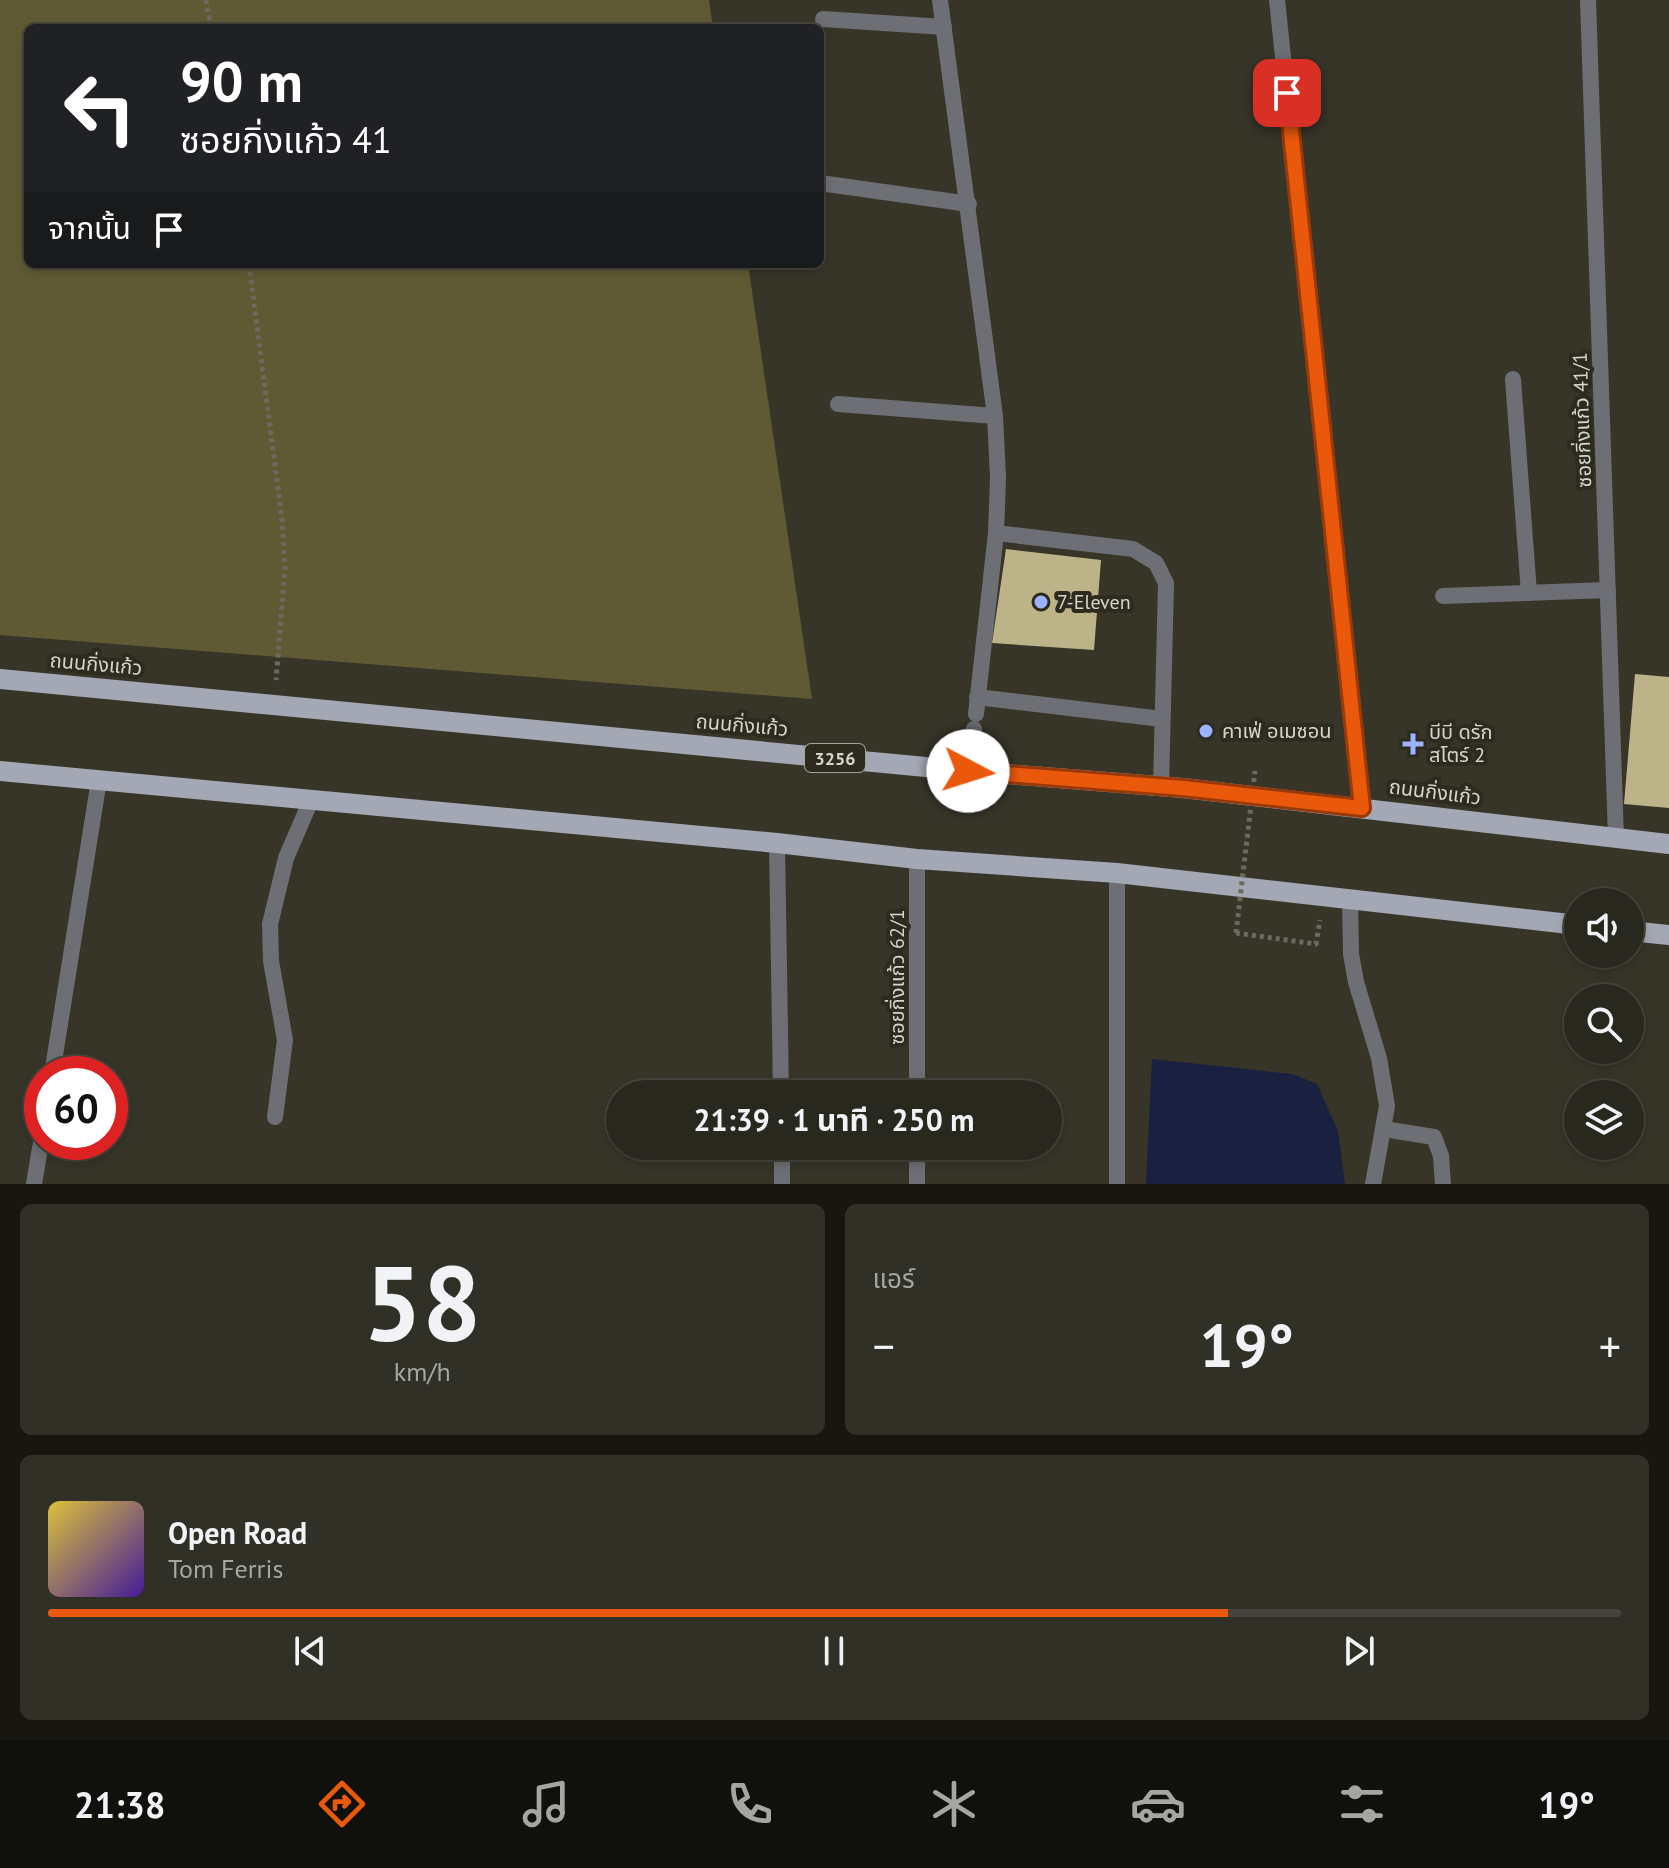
<!DOCTYPE html>
<html lang="th">
<meta charset="utf-8">
<style>
:root{--surface:#29281e;--page:#313027;--text:#f1f3f6;--muted:#a5a6a4;--line:#45443c;--accent:#ea580c}
body{margin:0;font-family:"PT Sans","Noto Sans Thai",sans-serif;background:var(--page);color:var(--text);height:100vh;display:flex;flex-direction:column;font-size:30px;white-space:nowrap}
*{box-sizing:border-box;margin:0}
p{font-size:26px;color:var(--muted)}
.icon{flex:none;width:44px;height:44px;fill:none;stroke:currentColor;stroke-width:2;stroke-linecap:round;stroke-linejoin:round}
.map{position:relative;height:1184px;overflow:hidden}
.drawer{display:flex;flex-direction:column;gap:20px;padding:20px;background:#171610;flex:1}
.drawer>*{flex:none}
.guide{position:absolute;left:24px;top:24px;width:800px;height:244px;border-radius:12px;box-shadow:0 4px 12px #0003,0 0 0 2px var(--line);background:#202124;color:#fff;overflow:hidden}
.fabs{position:absolute;left:1564px;top:888px;display:grid;gap:16px}
.fabs a{display:grid;place-items:center;width:80px;height:80px;border-radius:50%;background:var(--surface);box-shadow:0 4px 12px #0003,0 0 0 2px var(--line);font-size:40px}
.speed{position:absolute;left:24px;top:1056px;display:flex;gap:16px;font-size:40px;font-weight:700;text-align:center}
.speed>*{display:grid;place-content:center;width:104px;height:104px;border-radius:50%;background:var(--surface);box-shadow:0 4px 12px #0003,0 0 0 2px var(--line);line-height:1}
.speed .limit{border:12px solid #d22;background:#fff;color:#111}
.pin{position:absolute;display:grid;place-items:center;width:68px;height:68px;color:#fff;margin:-34px;border-radius:16px;box-shadow:0 4px 12px #0006}
.me{position:absolute;width:88px;margin:-44px;rotate:95deg;stroke-linejoin:round;filter:drop-shadow(0 0 6px #0008)}
.turn{display:flex;align-items:center;gap:28px;height:168px;padding:0 24px;font-size:36px}
.turn .icon{width:104px;height:104px;stroke-width:2.5}
.turn b{display:block;font-size:56px;line-height:68px}
.then{display:flex;align-items:center;height:76px;padding:0 24px;background:#0003;gap:16px;font-size:30px}
.big{font-size:60px;font-weight:700;line-height:1.1}
.drawer .card{flex:1;display:flex;flex-direction:column;justify-content:center;gap:12px;min-width:0;padding:0 28px;border-radius:12px;background:var(--page)}
.drawer .dial{align-items:center;gap:0}
.dial b{font-size:104px;line-height:1}
.song{display:flex;align-items:center;gap:24px}
.cover{width:96px;height:96px;border-radius:12px;background:linear-gradient(135deg,hsl(50 70% 55%),hsl(260 70% 35%))}
.played{height:8px;border-radius:4px;background:linear-gradient(90deg,var(--accent) 75%,var(--line) 75%)}
.keys{display:flex;justify-content:space-around;direction:ltr}
.heat{display:flex;justify-content:space-between;align-items:center;font-size:44px;direction:ltr}
.drawer .tiles{flex:1;display:grid;gap:20px;grid-template-columns:1fr 1fr}
.card:last-child{grid-column:span 2}
.trip{position:absolute;left:606px;top:1080px;width:456px;height:80px;border-radius:40px;background:var(--surface);box-shadow:0 4px 12px #0003,0 0 0 2px var(--line);font-weight:700;line-height:80px;text-align:center}
.dock{display:flex;height:128px;justify-content:space-around;align-items:center;background:#10100c;color:var(--muted)}
.dock .icon{width:56px;height:56px}
.dock .active{color:var(--accent)}
.dock b{font-size:36px;color:var(--text)}
.map>svg:first-child{display:block}
</style>
<div class="map">
<svg width="1669" height="1184" viewBox="0 0 1669 1184">
<rect width="100%" height="100%" fill="#373528"/>
<path fill="#605a34" d="M 0,0 L 709,0 L 713,28 L 28,28 L 28,264 L 748,264 L 812,699 L 0,635 Z"/>
<path fill="#192040" d="M 1152,1059 L 1292,1074 L 1317,1084 L 1338,1131 L 1345,1184 L 1146,1184 Z"/>
<g fill="#bcb488">
<path d="M 1006,549 L 1101,560 L 1094,650 L 992,643 Z"/>
<path d="M 1635,674 L 1669,677 L 1669,808 L 1624,804 Z"/>
</g>
<g fill="none" stroke-linecap="round" stroke-linejoin="round">
<g stroke="#6b6a5e" stroke-width="5" stroke-dasharray="4 4" stroke-linecap="butt">
<path d="M 206,0 L 211,28"/>
<path d="M 249,264 L 282,520 L 285,568 L 276,680"/>
<path d="M 1236,933 L 1316,944 L 1320,920"/>
</g>
<g stroke="#6d6f75" stroke-width="16">
<path d="M 940,0 L 995,416 L 998,478 L 996,533 L 976,714"/>
<path d="M 823,19 L 944,27"/>
<path d="M 820,183 L 969,204"/>
<path d="M 1513,379 L 1529,593"/>
<path d="M 838,404 L 995,416"/>
<path d="M 996,533 L 1133,549 L 1156,563 L 1166,583 L 1161,787"/>
<path d="M 1443,596 L 1608,590"/>
<path d="M 977,697 L 1162,719"/>
<path d="M 968,771 L 974,729"/>
<path d="M 1117,873 L 1117,1184"/>
<path d="M 1350,899 L 1351,954 L 1356,982 L 1379,1058 L 1387,1106 L 1373,1184"/>
<path d="M 52,1074 L 99,780"/>
<path d="M 275,1117 L 285,1040 L 271,961 L 270,924 L 286,858 L 311,800"/>
<path d="M 1384,1129 L 1434,1137 L 1441,1156 L 1443,1184"/>
<path d="M 34,1184 L 42,1136"/>
</g>
<g stroke="#6d6f75" stroke-width="16">
<path d="M 1277,0 L 1362,808"/>
<path d="M 1588,0 L 1616,838"/>
<path d="M 777,843 L 781,1094"/>
<path d="M 917,859 L 917,1094"/>
<path d="M 782,1146 L 782,1184"/>
<path d="M 917,1146 L 917,1184"/>
</g>
<g stroke="#a4a8b4" stroke-width="20">
<path d="M 0,679 L 968,771 L 1183,788 L 1669,844"/>
<path d="M 0,771 L 777,843 L 917,859 L 1117,873 L 1578,925"/>
<path d="M 1630,931 L 1669,935"/>
</g>
<path stroke="#6b6a5e" stroke-width="5" stroke-dasharray="4 4" stroke-linecap="butt" d="M 1236,933 L 1255,771"/>
</g>
<g fill="none" stroke-linecap="round" stroke-linejoin="round">
<defs>
<path id="route" d="M 968,771 L 1183,788 L 1362,808 L 1287,93"/>
</defs>
<use href="#route" stroke="#983908" stroke-width="20"/>
<use href="#route" stroke="#ea580c" stroke-width="14"/>
</g>
<g fill="#9eb3fd" stroke="#2d2b1e" stroke-width="3">
<circle cx="1041" cy="602" r="8"/>
<circle cx="1206" cy="731" r="8"/>
<path d="M1409 732h8v8h8v8h-8v8h-8v-8h-8v-8h8z"/>
</g>
<g text-anchor="middle" dominant-baseline="central" stroke-width="8" stroke-linejoin="round" paint-order="stroke">
<rect fill="#2d2b1e" stroke="#a3a298" stroke-width="2" x="805" y="744" width="60" height="28" rx="6"/>
<g font-size="18" font-weight="bold" fill="#d6d5cd">
<text x="835" y="758">3256</text>
</g>
<g font-size="20" fill="#d6d5cd" stroke="#2d2b1e">
<text transform="translate(1582 420) rotate(-92)">ซอยกิ่งแก้ว 41/1</text>
<text transform="translate(96 664) rotate(5)">ถนนกิ่งแก้ว</text>
<text transform="translate(742 725) rotate(5)">ถนนกิ่งแก้ว</text>
<text transform="translate(1435 792) rotate(7)">ถนนกิ่งแก้ว</text>
<text transform="translate(897 977) rotate(-90)">ซอยกิ่งแก้ว 62/1</text>
</g>
<g font-size="20" fill="#d6d5cd" stroke="#2d2b1e" text-anchor="start">
<text x="1057" y="602">7-Eleven</text>
<text x="1222" y="731">คาเฟ่ อเมซอน</text>
<text x="1429" y="732">บีบี ดรัก<tspan x="1429" dy="23">สโตร์ 2</tspan></text>
</g>
</g>
</svg>
<div class="fabs">
<a><svg class="icon" aria-label="sound" viewBox="0 0 24 24"><path d="M4 9h4l5-4v14l-5-4H4zM17 9q2 3 0 6"/></svg></a>
<a><svg class="icon" aria-label="search" viewBox="0 0 24 24"><circle cx="10" cy="10" r="6"/><path d="M15 15l6 6"/></svg></a>
<a><svg class="icon" aria-label="layers" viewBox="0 0 24 24"><path d="M12 4l9 5-9 5-9-5zM3 14l9 5 9-5"/></svg></a>
</div>
<div class="speed"><div class="limit">60</div></div>
<div class="pin" style="left:1287px;top:93px;background:#d93025"><svg class="icon" aria-label="arrive" viewBox="0 0 24 24"><path d="M6 21V4h12l-3 4 3 4H6"/></svg></div>
<svg class="me" style="left:968px;top:771px" viewBox="-20 -20 40 40"><circle r="19" fill="#fff"/><path d="M0-13L10 11 0 6-10 11z" fill="#ea580c"/></svg>
<div class="trip">21:39 · 1 นาที · 250 m</div>
<div class="guide">
<div class="turn"><svg class="icon" aria-label="left" viewBox="0 0 24 24"><path d="M17 20v-9H6M10 6l-5 5 5 5"/></svg><div><b>90 m</b>ซอยกิ่งแก้ว 41</div></div>
<div class="then">จากนั้น<svg class="icon" aria-label="arrive" viewBox="0 0 24 24"><path d="M6 21V4h12l-3 4 3 4H6"/></svg></div>
</div>
</div>
<section class="drawer">
<div class="tiles">
<div class="card dial"><b>58</b><p>km/h</p></div>
<div class="card"><p>แอร์</p>
<div class="heat"><a>−</a><b class="big">19°</b><a>+</a></div>
</div>
<div class="card">
<div class="song"><i class="cover"></i><div><b>Open Road</b><p>Tom Ferris</p></div></div>
<div class="played"></div>
<div class="keys"><svg class="icon" aria-label="previous" viewBox="0 0 24 24"><path d="M18 5L8 12l10 7zM5 5v14"/></svg><svg class="icon" aria-label="pause" viewBox="0 0 24 24"><path d="M8 5v14M16 5v14"/></svg><svg class="icon" aria-label="next" viewBox="0 0 24 24"><path d="M6 5l10 7-10 7zM19 5v14"/></svg></div>
</div>
</div>
</section>
<nav class="dock">
<b>21:38</b>
<svg class="icon active" aria-label="directions" viewBox="0 0 24 24"><path d="M12 3l9 9-9 9-9-9zM9 14v-3h6M13 9l2 2-2 2"/></svg>
<svg class="icon" aria-label="music" viewBox="0 0 24 24"><path d="M9 18V5l10-2v13"/><circle cx="6" cy="18" r="3"/><circle cx="16" cy="16" r="3"/></svg>
<svg class="icon" aria-label="phone" viewBox="0 0 24 24"><path d="M5 4h4l2 5-3 2q2 4 5 5l2-3 5 2v4C11 20 4 13 5 4z"/></svg>
<svg class="icon" aria-label="climate" viewBox="0 0 24 24"><path d="M12 3v18M4 7l16 10M4 17L20 7"/></svg>
<svg class="icon" aria-label="car" viewBox="0 0 24 24"><path d="M5 17H2v-5l4-1 3-4h7l3 4 3 1v5h-3M9 17h6M6 11h13"/><circle cx="7" cy="17" r="2"/><circle cx="17" cy="17" r="2"/></svg>
<svg class="icon" aria-label="filters" viewBox="0 0 24 24"><path d="M4 7h16M4 17h16"/><circle cx="9" cy="7" r="2"/><circle cx="15" cy="17" r="2"/></svg>
<b>19°</b>
</nav>
